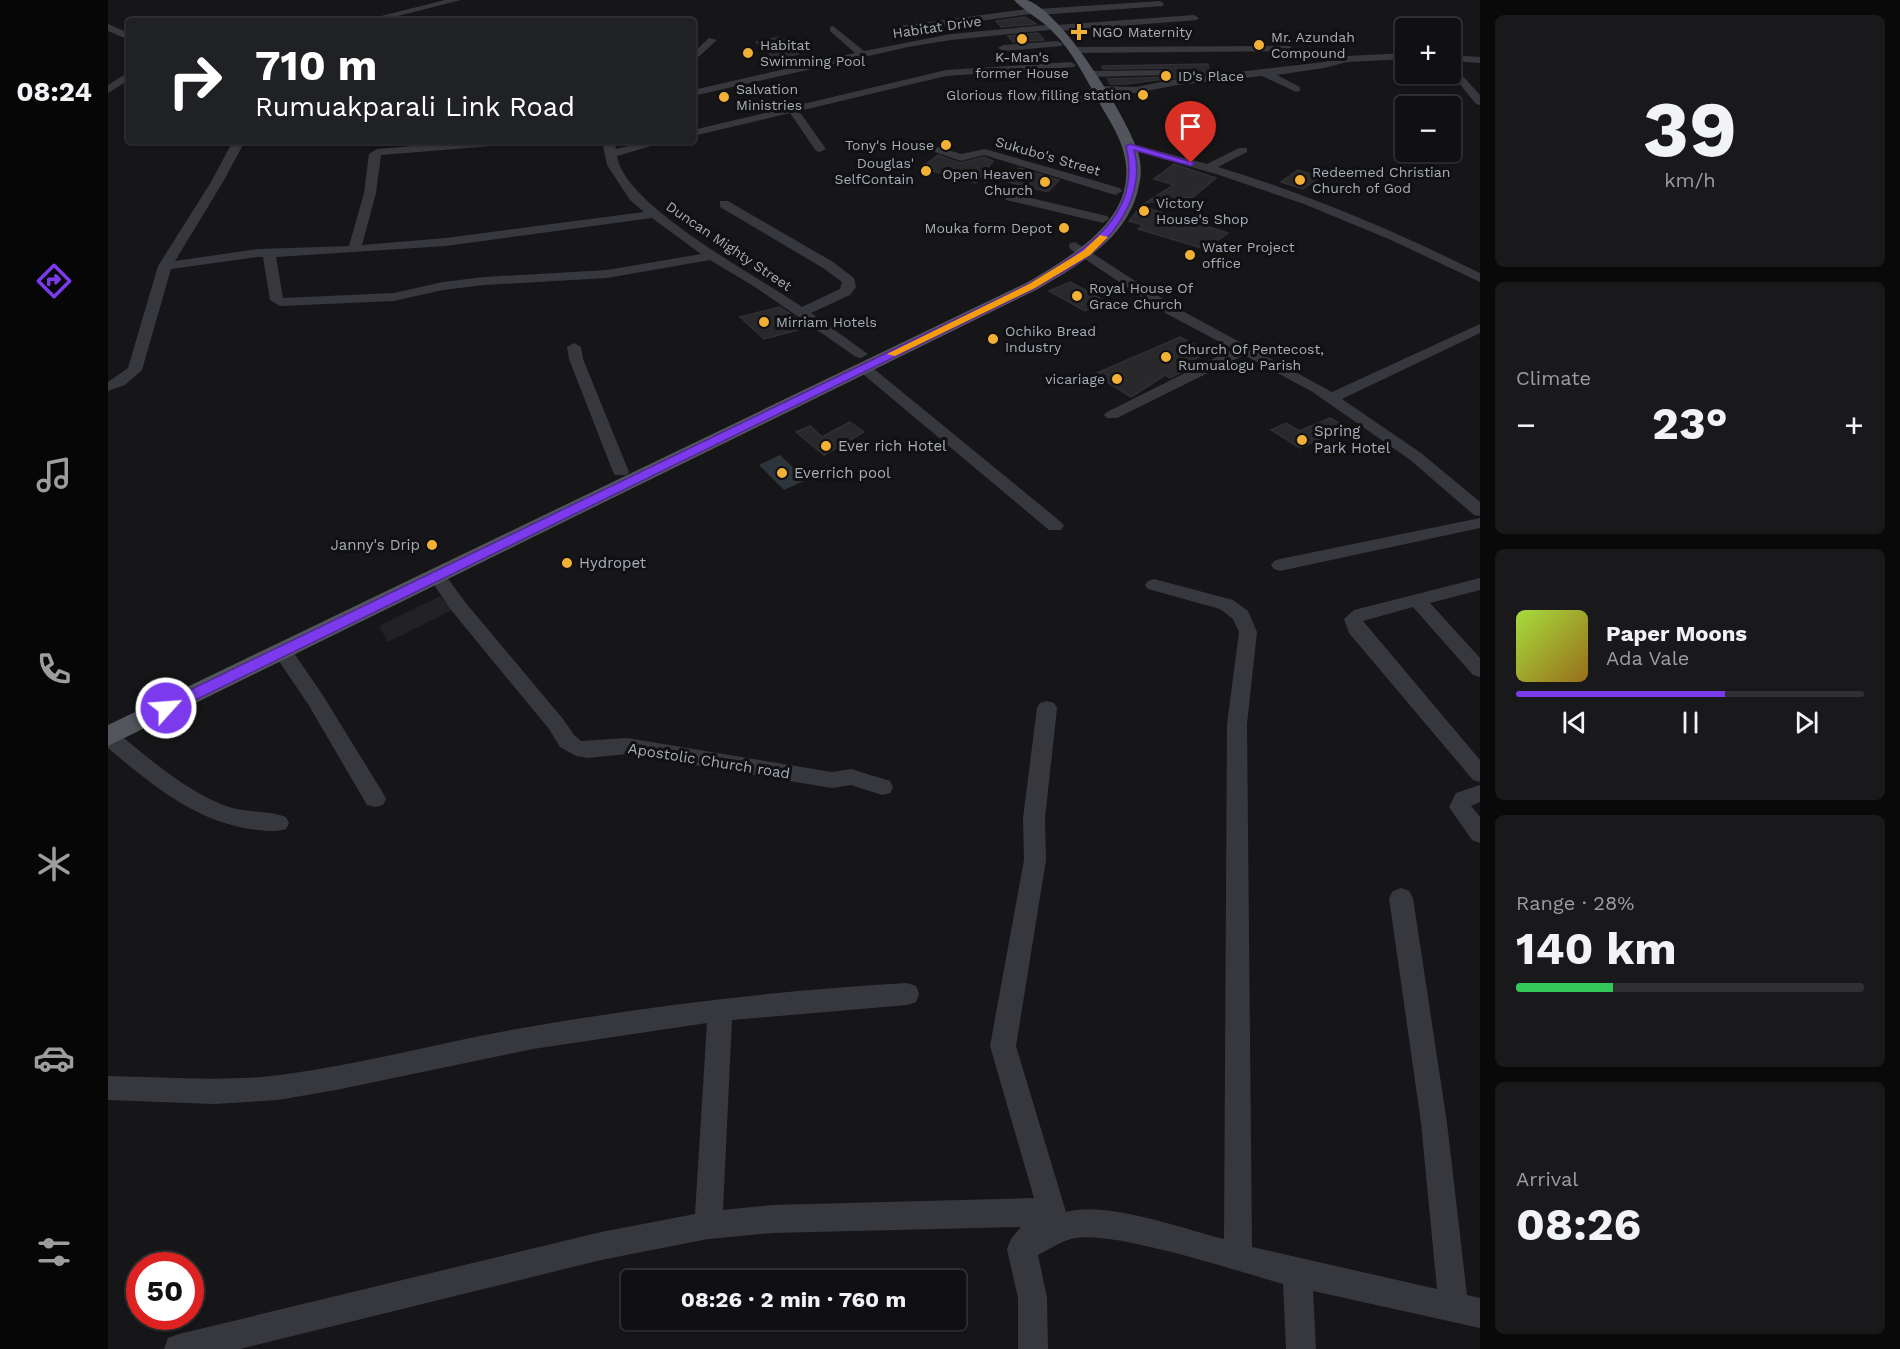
<!DOCTYPE html>
<meta charset="utf-8">
<style>
:root{--surface:#101012;--page:#19191b;--text:#f1f3f6;--muted:#9c9d9f;--line:#303032;--accent:#7c3aed}
body{margin:0;font-family:"Work Sans",sans-serif;background:var(--page);color:var(--text);height:100vh;display:flex;flex-direction:column;font-size:22px;white-space:nowrap}
*{box-sizing:border-box;margin:0}
p{font-size:20px;color:var(--muted)}
.icon{flex:none;width:33px;height:33px;fill:none;stroke:currentColor;stroke-width:2;stroke-linecap:round;stroke-linejoin:round}
.map{position:relative;flex:1;overflow:hidden}
.details{display:flex;flex-direction:column;gap:15px;padding:15px;background:#09090a;width:420px}
.details>*{flex:none}
.banner{position:absolute;left:18px;top:18px;width:570px;height:126px;border-radius:6px;box-shadow:0 2px 4px #0004,0 0 0 2px var(--line);background:#202124;color:#fff;overflow:hidden}
.controls{position:absolute;left:1287px;top:18px;display:grid;gap:12px}
.controls a{display:grid;place-items:center;width:66px;height:66px;border-radius:6px;background:var(--surface);box-shadow:0 2px 4px #0004,0 0 0 2px var(--line);font-size:30px}
.speed{position:absolute;left:18px;top:1252px;display:flex;gap:12px;font-size:30px;font-weight:700;text-align:center}
.speed>*{display:grid;place-content:center;width:78px;height:78px;border-radius:50%;background:var(--surface);box-shadow:0 2px 4px #0004,0 0 0 2px var(--line);line-height:1}
.speed .limit{border:9px solid #d22;background:#fff;color:#111}
.pin{position:absolute;display:grid;place-items:center;width:51px;height:51px;color:#fff;margin:-62px -26px;border-radius:50% 50% 50% 0;rotate:-45deg;box-shadow:0 0 6px #0007}
.pin .icon{rotate:45deg}
.me{position:absolute;width:66px;margin:-33px;rotate:64deg;stroke-linejoin:round;filter:drop-shadow(0 0 4px #0008)}
.turn{display:flex;align-items:center;gap:21px;height:126px;padding:0 30px;font-size:27px}
.turn .icon{width:78px;height:78px;stroke-width:2.5}
.turn b{display:block;font-size:42px;line-height:51px}
.big{font-size:45px;font-weight:700;line-height:1.1}
.details .card{flex:1;display:flex;flex-direction:column;justify-content:center;gap:9px;min-width:0;padding:0 21px;border-radius:9px;background:var(--page)}
.details .dial{align-items:center;gap:0}
.dial b{font-size:78px;line-height:1}
.song{display:flex;align-items:center;gap:18px}
.cover{width:72px;height:72px;border-radius:9px;background:linear-gradient(135deg,hsl(80 70% 55%),hsl(40 70% 35%))}
.played{height:6px;border-radius:3px;background:linear-gradient(90deg,var(--accent) 60%,var(--line) 60%)}
.keys{display:flex;justify-content:space-around;direction:ltr}
.heat{display:flex;justify-content:space-between;align-items:center;font-size:33px;direction:ltr}
.charge{height:9px;border-radius:4px;background:linear-gradient(90deg,#34c759 28%,var(--line) 0)}
.trip{position:absolute;left:513px;top:1270px;width:345px;height:60px;border-radius:6px;background:var(--surface);box-shadow:0 2px 4px #0004,0 0 0 2px var(--line);font-weight:700;line-height:60px;text-align:center}
main{display:flex;flex:1;min-height:0}
.tab-bar{display:flex;flex-direction:column;width:108px;justify-content:space-around;align-items:center;background:#060607;color:var(--muted)}
.tab-bar .icon{width:42px;height:42px}
.tab-bar .current{color:var(--accent)}
.tab-bar b{font-size:27px;color:var(--text)}
.map>svg:first-child{display:block}
</style>
<main>
<nav class="tab-bar">
<b>08:24</b>
<svg class="icon current" aria-label="directions" viewBox="0 0 24 24"><path d="M12 3l9 9-9 9-9-9zM9 14v-3h6M13 9l2 2-2 2"/></svg>
<svg class="icon" aria-label="music" viewBox="0 0 24 24"><path d="M9 18V5l10-2v13"/><circle cx="6" cy="18" r="3"/><circle cx="16" cy="16" r="3"/></svg>
<svg class="icon" aria-label="phone" viewBox="0 0 24 24"><path d="M5 4h4l2 5-3 2q2 4 5 5l2-3 5 2v4C11 20 4 13 5 4z"/></svg>
<svg class="icon" aria-label="climate" viewBox="0 0 24 24"><path d="M12 3v18M4 7l16 10M4 17L20 7"/></svg>
<svg class="icon" aria-label="car" viewBox="0 0 24 24"><path d="M5 17H2v-5l4-1 3-4h7l3 4 3 1v5h-3M9 17h6M6 11h13"/><circle cx="7" cy="17" r="2"/><circle cx="17" cy="17" r="2"/></svg>
<svg class="icon" aria-label="filters" viewBox="0 0 24 24"><path d="M4 7h16M4 17h16"/><circle cx="9" cy="7" r="2"/><circle cx="15" cy="17" r="2"/></svg>
</nav>
<div class="map">
<svg width="1372" height="1349" viewBox="0 0 1372 1349">
<rect width="100%" height="100%" fill="#161618"/>
<path fill="#222225" d="M 332,596 L 344,610 L 280,642 L 271,626 Z"/>
<path fill="#2c353c" d="M 672,455 L 698,480 L 676,490 L 651,465 Z"/>
<g fill="#29292c" stroke="#303034" stroke-width="1.5">
<path d="M 917,17 L 928,24 L 893,27 L 888,21 Z"/>
<path d="M 930,33 L 936,40 L 905,42 L 900,36 Z"/>
<path d="M 671,37 L 690,48 L 684,49 L 690,54 L 668,60 L 648,42 Z"/>
<path d="M 1100,64 L 1101,73 L 1018,84 L 1002,84 L 1000,79 L 1060,77 L 1062,71 L 1056,68 L 995,69 L 994,66 Z"/>
<path d="M 830,155 L 852,163 L 876,157 L 885,161 L 868,183 L 813,168 Z"/>
<path d="M 1066,164 L 1108,178 L 1085,197 L 1037,203 L 1066,185 L 1046,179 Z"/>
<path d="M 911,168 L 951,180 L 940,192 L 897,181 Z"/>
<path d="M 1190,170 L 1212,177 L 1195,189 L 1173,182 Z"/>
<path d="M 1033,206 L 1120,233 L 1097,249 L 1030,229 L 1035,225 L 1021,221 Z"/>
<path d="M 962,282 L 997,301 L 977,311 L 941,291 Z"/>
<path d="M 672,307 L 701,327 L 656,339 L 632,317 Z"/>
<path d="M 1072,337 L 1100,351 L 1078,365 L 1082,368 L 1062,378 L 1057,375 L 1023,397 L 987,374 Z"/>
<path d="M 1222,418 L 1238,427 L 1192,448 L 1163,430 L 1178,423 L 1191,431 Z"/>
<path d="M 742,422 L 756,432 L 716,455 L 688,432 L 702,426 L 714,437 Z"/>
</g>
<g fill="none" stroke-linecap="round" stroke-linejoin="round">
<g fill="#37383d" fill-rule="evenodd">
<path d="M 337,0 L 353,0 L 270,21 L 253,21 Z"/>
<path d="M 1052,1 L 1056,4 L 1055,6 L 930,15 L 925,12 L 930,9 Z"/>
<path d="M 919,9 L 924,12 L 922,14 L 790,32 L 785,29 L 790,26 Z"/>
<path d="M 1086,15 L 1091,18 L 1089,20 L 949,31 L 944,28 L 949,25 Z"/>
<path d="M 0,24 L 21,33 L 21,40 L 0,31 Z"/>
<path d="M 938,25 L 943,28 L 941,30 L 843,40 L 800,47 L 585,96 L 585,90 L 747,53 L 722,31 L 722,27 L 725,26 L 756,51 L 843,34 Z"/>
<path d="M 601,38 L 609,40 L 585,62 L 585,53 Z"/>
<path d="M 950,41 L 955,44 L 953,46 L 895,51 L 890,48 L 895,45 Z"/>
<path d="M 1181,46 L 1186,49 L 1184,51 L 967,53 L 962,50 L 967,47 Z"/>
<path d="M 1298,53 L 1298,59 L 1239,62 L 1216,68 L 1169,75 L 1192,87 L 1192,91 L 1188,92 L 1154,76 L 1069,85 L 1028,93 L 991,92 L 986,89 L 991,86 L 1028,87 L 1069,79 L 1216,62 L 1239,56 Z"/>
<path d="M 1342,55 L 1372,57 L 1372,63 L 1342,61 Z"/>
<path d="M 963,62 L 968,65 L 966,67 L 838,76 L 691,111 L 718,149 L 712,152 L 708,151 L 682,113 L 585,136 L 585,130 L 838,70 Z"/>
<path d="M 1342,62 L 1372,95 L 1372,105 L 1368,104 L 1342,72 Z"/>
<path d="M 1056,70 L 1060,71 L 1060,75 L 982,77 L 977,74 L 982,71 Z"/>
<path d="M 21,72 L 21,80 L 0,93 L 0,85 Z"/>
<path d="M 902,95 L 981,96 L 986,99 L 981,102 L 898,100 L 897,98 Z"/>
<path d="M 125,141 L 137,141 L 115,182 L 67,261 L 150,249 L 241,246 L 256,193 L 261,154 L 269,149 L 366,141 L 414,141 L 408,144 L 273,155 L 268,193 L 254,245 L 338,238 L 536,212 L 522,200 L 499,165 L 494,141 L 506,141 L 508,149 L 541,141 L 560,141 L 509,156 C 516,206 651,277 694,307 L 732,289 L 734,282 L 715,268 L 612,207 L 612,201 L 620,201 L 725,262 L 746,278 L 748,287 L 742,295 L 703,313 L 760,354 L 753,358 L 748,357 L 647,287 L 602,260 L 499,278 L 376,285 L 335,290 L 286,301 L 172,306 L 162,300 L 155,257 L 150,257 L 63,269 L 34,370 L 17,385 L 0,391 L 0,382 L 20,368 L 50,266 L 103,182 ZM 544,218 L 593,254 L 499,270 L 376,277 L 335,282 L 286,293 L 175,298 L 168,257 L 338,246 Z"/>
<path d="M 1021,143 L 1099,164 L 1131,148 L 1139,148 L 1139,152 L 1110,167 C 1200,194 1287,231 1372,273 L 1372,282 L 1283,240 L 1196,204 L 1108,174 L 1017,148 L 1015,146 Z"/>
<path d="M 831,147 L 853,154 L 877,149 L 1012,188 L 1014,191 L 1008,195 L 1004,194 L 876,155 L 853,161 L 827,152 L 827,148 Z"/>
<path d="M 902,193 L 999,216 L 1001,219 L 995,223 L 898,200 L 898,194 Z"/>
<path d="M 967,242 L 1069,308 L 1224,392 L 1372,324 L 1372,333 L 1234,399 L 1313,453 L 1372,502 L 1372,516 L 1366,515 L 1301,459 L 1203,391 L 1136,355 L 1009,418 L 999,418 L 996,415 L 999,412 L 1125,349 L 1059,314 L 962,249 L 961,246 L 962,243 Z"/>
<path d="M 466,343 L 473,347 L 475,359 L 521,472 L 519,475 L 507,475 L 505,472 L 461,359 L 459,347 Z"/>
<path d="M 755,363 L 760,364 L 953,522 L 956,526 L 953,530 L 941,530 L 750,370 L 748,367 L 750,364 Z"/>
<path d="M 1372,518 L 1372,528 L 1172,571 L 1166,569 L 1163,565 L 1166,561 L 1172,559 Z"/>
<path d="M 329,570 L 335,572 L 357,602 L 455,719 L 466,735 L 473,741 L 519,738 L 724,772 L 743,769 L 782,781 L 785,787 L 782,793 L 774,795 L 743,785 L 724,788 L 519,754 L 480,758 L 468,756 L 452,747 L 441,729 L 343,610 L 320,576 L 323,572 Z"/>
<path d="M 1372,578 L 1372,590 L 1322,603 L 1372,658 L 1372,677 L 1365,675 L 1305,607 L 1255,621 L 1372,760 L 1372,782 L 1365,780 L 1241,633 L 1236,619 L 1246,610 Z"/>
<path d="M 1046,579 L 1125,600 L 1140,611 L 1149,632 L 1139,724 L 1144,1247 L 1329,1289 L 1313,1123 L 1281,898 L 1285,891 L 1293,888 L 1301,891 L 1305,898 L 1339,1123 L 1359,1295 L 1372,1298 L 1372,1328 L 1205,1291 L 1208,1349 L 1178,1349 L 1175,1284 C 1132,1272 1000,1228 963,1239 C 952,1242 940,1250 930,1255 L 939,1298 L 940,1349 L 910,1349 L 910,1298 L 899,1249 L 903,1239 L 913,1227 L 664,1233 L 600,1239 L 493,1260 L 132,1349 L 56,1349 L 60,1338 L 71,1334 L 493,1232 L 587,1214 L 599,1023 L 425,1049 L 228,1090 L 170,1100 L 106,1104 L 0,1100 L 0,1076 C 57,1077 115,1082 172,1075 C 257,1064 341,1040 426,1026 C 549,1005 674,990 799,983 L 808,986 L 811,994 L 808,1002 L 799,1005 L 624,1020 L 615,1210 L 664,1205 L 926,1198 L 882,1046 L 916,860 L 915,818 L 929,708 L 932,703 L 939,701 L 946,703 L 949,708 L 937,818 L 938,860 L 908,1046 L 958,1212 C 997,1200 1076,1229 1116,1239 L 1119,724 L 1131,632 L 1125,619 L 1112,609 L 1040,589 L 1037,585 L 1040,581 Z"/>
<path d="M 174,644 L 181,646 L 214,694 L 275,793 L 278,799 L 275,805 L 267,807 L 259,805 L 200,704 L 164,651 L 167,646 Z"/>
<path d="M 0,728 L 7,731 C 41,758 77,791 118,806 C 138,813 159,810 178,817 L 181,823 L 178,829 C 168,832 160,831 150,830 C 90,824 44,785 0,748 Z"/>
<path d="M 1372,785 L 1372,802 L 1363,806 L 1372,817 L 1372,843 L 1364,840 L 1341,807 L 1348,793 Z"/>
</g>
<path fill="#53555c" fill-rule="evenodd" d="M 906,0 C 910,0 915,0 919,0 C 955,13 1016,113 1029,149 C 1033,160 1034,173 1031,185 C 1021,238 972,264 930,289 L 0,746 L 0,725 L 918,283 C 964,256 1032,218 1016,154 C 1012,136 1001,120 992,104 C 978,79 965,52 945,32 C 933,19 917,12 906,0 Z"/>
</g>
<path fill="#7c3aed" stroke="#51269a" stroke-width="1.5" d="M 1022,144 L 1087,163 L 1083,166 L 1026,150 C 1037,189 1013,228 984,253 C 967,267 945,277 927,288 L 63,712 L 53,712 L 51,708 L 53,704 L 921,284 C 972,253 1036,218 1018,146 Z"/>
<path fill="#f59e0b" d="M 992,235 L 1000,237 L 982,255 L 927,288 L 787,356 L 779,354 L 921,284 L 975,251 Z"/>
<g fill="#f2b134" stroke="#111113" stroke-width="2">
<path d="M968 23h6v6h6v6h-6v6h-6v-6h-6v-6h6z"/>
<circle cx="914" cy="39" r="6"/>
<circle cx="1151" cy="45" r="6"/>
<circle cx="640" cy="53" r="6"/>
<circle cx="1058" cy="76" r="6"/>
<circle cx="1035" cy="95" r="6"/>
<circle cx="616" cy="97" r="6"/>
<circle cx="838" cy="145" r="6"/>
<circle cx="818" cy="171" r="6"/>
<circle cx="1192" cy="180" r="6"/>
<circle cx="937" cy="182" r="6"/>
<circle cx="1036" cy="211" r="6"/>
<circle cx="956" cy="228" r="6"/>
<circle cx="1082" cy="255" r="6"/>
<circle cx="969" cy="296" r="6"/>
<circle cx="656" cy="322" r="6"/>
<circle cx="885" cy="339" r="6"/>
<circle cx="1058" cy="357" r="6"/>
<circle cx="1009" cy="379" r="6"/>
<circle cx="1194" cy="440" r="6"/>
<circle cx="718" cy="446" r="6"/>
<circle cx="674" cy="473" r="6"/>
<circle cx="324" cy="545" r="6"/>
<circle cx="459" cy="563" r="6"/>
</g>
<g text-anchor="middle" dominant-baseline="central" stroke-width="6" stroke-linejoin="round" paint-order="stroke">
<g font-size="14" fill="#a8adb8" stroke="#111113">
<text transform="translate(829 27) rotate(-8)">Habitat Drive</text>
<text transform="translate(940 156) rotate(16)">Sukubo's Street</text>
<text transform="translate(621 246) rotate(34)">Duncan Mighty Street</text>
</g>
<g font-size="14" fill="#a8adb8" stroke="#111113" text-anchor="start">
<text x="984" y="32">NGO Maternity</text>
<text x="1163" y="37">Mr. Azundah<tspan x="1163" dy="16">Compound</tspan></text>
<text x="652" y="45">Habitat<tspan x="652" dy="16">Swimming Pool</tspan></text>
<text x="914" y="57" text-anchor="middle">K-Man's<tspan x="914" dy="16">former House</tspan></text>
<text x="1070" y="76">ID's Place</text>
<text x="628" y="89">Salvation<tspan x="628" dy="16">Ministries</tspan></text>
<text x="1023" y="95" text-anchor="end">Glorious flow filling station</text>
<text x="826" y="145" text-anchor="end">Tony's House</text>
<text x="806" y="163" text-anchor="end">Douglas'<tspan x="806" dy="16">SelfContain</tspan></text>
<text x="1204" y="172">Redeemed Christian<tspan x="1204" dy="16">Church of God</tspan></text>
<text x="925" y="174" text-anchor="end">Open Heaven<tspan x="925" dy="16">Church</tspan></text>
<text x="1048" y="203">Victory<tspan x="1048" dy="16">House's Shop</tspan></text>
<text x="944" y="228" text-anchor="end">Mouka form Depot</text>
<text x="1094" y="247">Water Project<tspan x="1094" dy="16">office</tspan></text>
<text x="981" y="288">Royal House Of<tspan x="981" dy="16">Grace Church</tspan></text>
<text x="668" y="322">Mirriam Hotels</text>
<text x="897" y="331">Ochiko Bread<tspan x="897" dy="16">Industry</tspan></text>
<text x="1070" y="349">Church Of Pentecost,<tspan x="1070" dy="16">Rumualogu Parish</tspan></text>
<text x="997" y="379" text-anchor="end">vicariage</text>
</g>
<g font-size="15" fill="#a8adb8" stroke="#111113" text-anchor="start">
<text x="1206" y="431">Spring<tspan x="1206" dy="17">Park Hotel</tspan></text>
<text x="730" y="446">Ever rich Hotel</text>
<text x="686" y="473">Everrich pool</text>
<text x="312" y="545" text-anchor="end">Janny's Drip</text>
<text x="471" y="563">Hydropet</text>
</g>
<g font-size="15" fill="#a8adb8" stroke="#111113">
<text transform="translate(601 761) rotate(9)">Apostolic Church road</text>
</g>
</g>
</svg>
<div class="controls">
<a>+</a>
<a>−</a>
</div>
<div class="speed"><div class="limit">50</div></div>
<div class="pin" style="left:1083px;top:163px;background:#d93025"><svg class="icon" aria-label="arrive" viewBox="0 0 24 24"><path d="M6 21V4h12l-3 4 3 4H6"/></svg></div>
<svg class="me" style="left:58px;top:708px" viewBox="-20 -20 40 40"><circle r="17" fill="#7c3aed" stroke="#fff" stroke-width="3"/><path d="M0-11L8 9 0 5-8 9z" fill="#fff"/></svg>
<div class="trip">08:26 · 2 min · 760 m</div>
<div class="banner">
<div class="turn"><svg class="icon" aria-label="right" viewBox="0 0 24 24"><path d="M7 20v-9h11M14 6l5 5-5 5"/></svg><div><b>710 m</b>Rumuakparali Link Road</div></div>
</div>
</div>
<section class="details">
<div class="card dial"><b>39</b><p>km/h</p></div>
<div class="card"><p>Climate</p>
<div class="heat"><a>−</a><b class="big">23°</b><a>+</a></div>
</div>
<div class="card">
<div class="song"><i class="cover"></i><div><b>Paper Moons</b><p>Ada Vale</p></div></div>
<div class="played"></div>
<div class="keys"><svg class="icon" aria-label="previous" viewBox="0 0 24 24"><path d="M18 5L8 12l10 7zM5 5v14"/></svg><svg class="icon" aria-label="pause" viewBox="0 0 24 24"><path d="M8 5v14M16 5v14"/></svg><svg class="icon" aria-label="next" viewBox="0 0 24 24"><path d="M6 5l10 7-10 7zM19 5v14"/></svg></div>
</div>
<div class="card"><p>Range · 28%</p><b class="big">140 km</b><div class="charge"></div></div>
<div class="card"><p>Arrival</p><b class="big">08:26</b></div>
</section>
</main>
